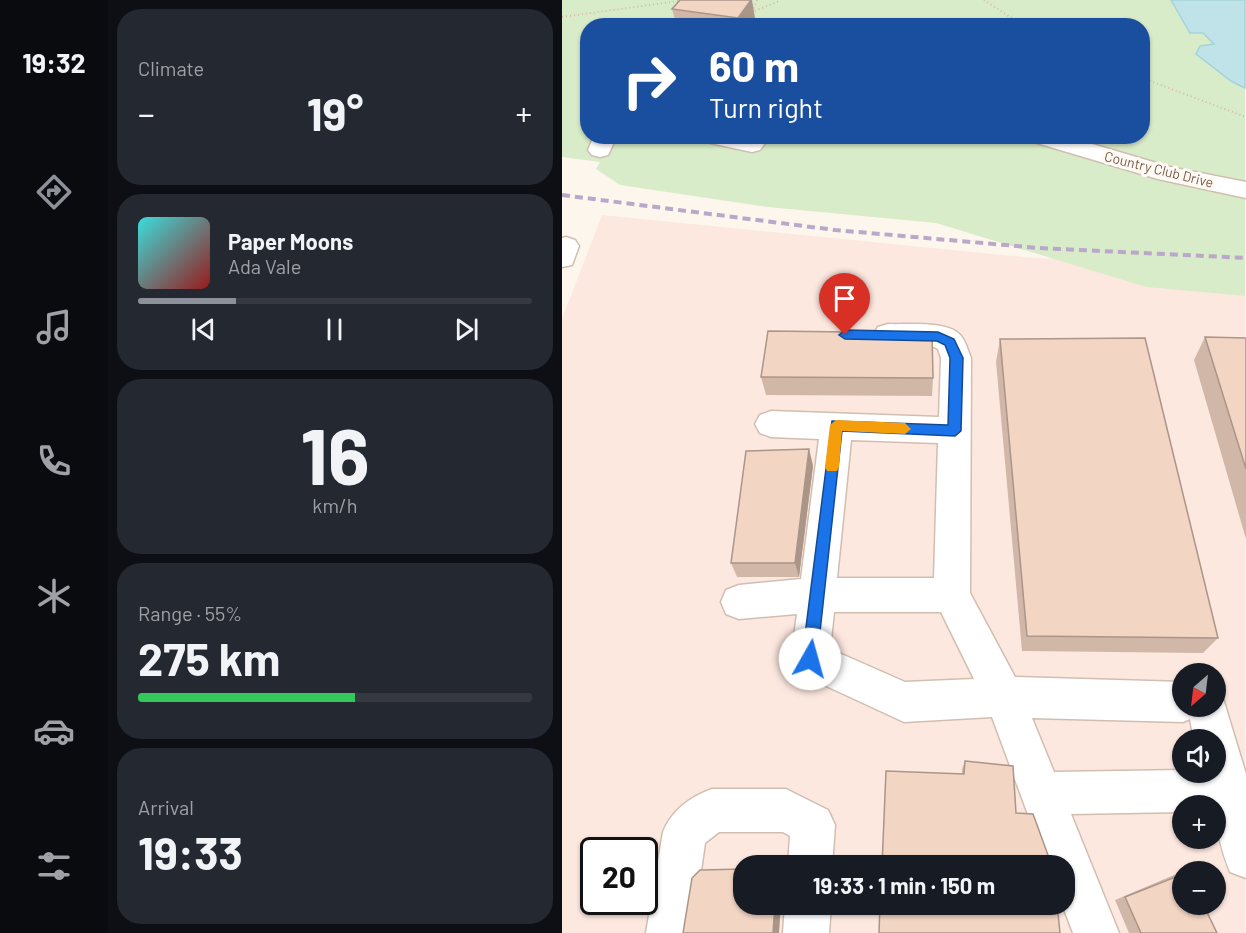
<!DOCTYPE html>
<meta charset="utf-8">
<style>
:root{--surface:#171b24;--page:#242831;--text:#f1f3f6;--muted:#9ea1a6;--line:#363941;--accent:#8c9099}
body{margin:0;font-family:Barlow,sans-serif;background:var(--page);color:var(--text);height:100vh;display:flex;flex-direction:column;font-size:22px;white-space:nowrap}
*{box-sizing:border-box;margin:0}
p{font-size:20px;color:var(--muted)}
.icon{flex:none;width:33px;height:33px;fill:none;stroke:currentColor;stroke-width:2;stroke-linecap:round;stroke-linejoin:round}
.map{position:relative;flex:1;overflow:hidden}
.sheet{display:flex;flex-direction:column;gap:9px;padding:9px;background:#0d0f14;width:454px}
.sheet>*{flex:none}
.banner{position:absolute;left:18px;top:18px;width:570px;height:126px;border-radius:24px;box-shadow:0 2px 4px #0004;background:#1a4fa0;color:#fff;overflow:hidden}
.needle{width:39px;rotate:208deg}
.controls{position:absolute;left:610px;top:663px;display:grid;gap:12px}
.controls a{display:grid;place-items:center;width:54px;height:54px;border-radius:50%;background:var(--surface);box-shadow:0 2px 4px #0004;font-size:30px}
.speed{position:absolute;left:18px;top:837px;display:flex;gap:12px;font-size:30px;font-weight:700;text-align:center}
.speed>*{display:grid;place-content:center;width:78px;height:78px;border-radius:50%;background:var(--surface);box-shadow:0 2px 4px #0004;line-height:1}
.speed .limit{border:3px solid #111;border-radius:9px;background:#fff;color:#111}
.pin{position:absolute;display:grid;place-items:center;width:51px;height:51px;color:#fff;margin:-62px -26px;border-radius:50% 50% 50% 0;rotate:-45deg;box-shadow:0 0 6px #0007}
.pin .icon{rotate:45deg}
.me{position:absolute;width:66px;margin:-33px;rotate:7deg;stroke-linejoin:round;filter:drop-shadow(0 0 4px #0008)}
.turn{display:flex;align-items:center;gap:21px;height:126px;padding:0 30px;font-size:27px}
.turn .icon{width:78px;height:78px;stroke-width:2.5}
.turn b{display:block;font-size:42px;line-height:51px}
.big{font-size:45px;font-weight:700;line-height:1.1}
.sheet .tile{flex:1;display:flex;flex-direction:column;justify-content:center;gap:9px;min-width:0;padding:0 21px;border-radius:24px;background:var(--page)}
.sheet .dial{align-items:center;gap:0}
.dial b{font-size:78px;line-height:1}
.song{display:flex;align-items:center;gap:18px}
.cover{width:72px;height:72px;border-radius:9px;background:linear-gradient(135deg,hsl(180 70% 55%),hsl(0 70% 35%))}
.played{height:6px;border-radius:3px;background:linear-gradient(90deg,var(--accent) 25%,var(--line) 25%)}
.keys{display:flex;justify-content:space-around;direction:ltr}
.heat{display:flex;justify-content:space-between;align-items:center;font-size:33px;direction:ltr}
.charge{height:9px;border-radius:4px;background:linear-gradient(90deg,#34c759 55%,var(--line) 0)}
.trip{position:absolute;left:171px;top:855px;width:342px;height:60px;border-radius:24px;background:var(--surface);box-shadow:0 2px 4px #0004;font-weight:700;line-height:60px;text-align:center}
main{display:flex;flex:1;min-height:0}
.dock{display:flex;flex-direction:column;width:108px;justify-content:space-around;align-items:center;background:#090b0e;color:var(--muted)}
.dock .icon{width:42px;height:42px}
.dock .on{color:var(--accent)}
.dock b{font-size:27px;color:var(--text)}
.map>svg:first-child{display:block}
</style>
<main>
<nav class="dock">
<b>19:32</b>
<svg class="icon on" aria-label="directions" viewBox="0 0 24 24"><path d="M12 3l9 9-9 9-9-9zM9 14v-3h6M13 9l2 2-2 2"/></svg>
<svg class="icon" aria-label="music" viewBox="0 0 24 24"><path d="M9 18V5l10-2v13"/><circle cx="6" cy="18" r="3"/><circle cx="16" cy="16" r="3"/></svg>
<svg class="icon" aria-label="phone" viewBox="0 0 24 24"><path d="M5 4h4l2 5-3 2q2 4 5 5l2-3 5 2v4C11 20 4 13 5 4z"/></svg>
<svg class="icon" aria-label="climate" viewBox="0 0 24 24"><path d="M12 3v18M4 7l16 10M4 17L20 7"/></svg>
<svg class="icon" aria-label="car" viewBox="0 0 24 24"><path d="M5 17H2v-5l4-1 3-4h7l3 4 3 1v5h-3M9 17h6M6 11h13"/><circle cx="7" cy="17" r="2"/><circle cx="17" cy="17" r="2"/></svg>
<svg class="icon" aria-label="filters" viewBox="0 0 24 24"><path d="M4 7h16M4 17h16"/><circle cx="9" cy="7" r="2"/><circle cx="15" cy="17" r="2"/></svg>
</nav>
<section class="sheet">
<div class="tile"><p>Climate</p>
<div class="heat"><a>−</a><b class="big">19°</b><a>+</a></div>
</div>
<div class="tile">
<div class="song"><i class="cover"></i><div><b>Paper Moons</b><p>Ada Vale</p></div></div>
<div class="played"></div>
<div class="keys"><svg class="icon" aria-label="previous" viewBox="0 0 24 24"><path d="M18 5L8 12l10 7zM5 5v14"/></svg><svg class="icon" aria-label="pause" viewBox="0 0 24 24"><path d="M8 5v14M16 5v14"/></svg><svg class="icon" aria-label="next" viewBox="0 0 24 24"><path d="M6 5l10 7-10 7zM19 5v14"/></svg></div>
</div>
<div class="tile dial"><b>16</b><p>km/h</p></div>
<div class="tile"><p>Range · 55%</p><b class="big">275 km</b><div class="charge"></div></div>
<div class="tile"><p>Arrival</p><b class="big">19:33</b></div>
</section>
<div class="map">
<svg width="684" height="933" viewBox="0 0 684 933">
<rect width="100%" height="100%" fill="#fdf6ec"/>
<path fill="#fde8e0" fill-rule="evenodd" d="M 40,215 L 461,257 L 683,270 L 683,933 L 0,933 L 0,319 ZM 621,674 L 654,674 L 654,706 L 621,706 ZM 621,740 L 654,740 L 654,772 L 621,772 ZM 621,806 L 654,806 L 654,838 L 621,838 ZM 32,850 L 82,850 L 82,902 L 32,902 ZM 182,866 L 502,866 L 502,904 L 182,904 ZM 621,872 L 654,872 L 654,904 L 621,904 Z"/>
<path fill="#d8ecc9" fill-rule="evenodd" d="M 0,0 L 683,0 L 683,296 L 584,287 L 374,223 L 206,207 L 58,185 L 34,169 L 38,162 L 0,157 ZM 26,26 L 580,26 L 580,136 L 26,136 Z"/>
<path fill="#bfe3e8" stroke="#a5d3da" stroke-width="1.5" d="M 609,0 L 683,0 L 683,88 L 669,81 L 634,54 L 638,46 L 652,44 L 641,33 L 628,33 Z"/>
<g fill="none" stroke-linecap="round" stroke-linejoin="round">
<defs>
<g id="minor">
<path d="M 32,136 L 55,136 L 46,155 L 38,157 L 30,155 L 26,150 Z"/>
<path d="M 136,136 L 208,136 L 198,150 L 190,152 L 139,141 Z"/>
<path d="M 465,136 L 503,136 L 608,167 L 684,182 L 684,198 L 596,179 L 468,141 Z"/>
<path d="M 4,237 L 13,240 L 17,246 L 10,265 L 0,267 L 0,238 Z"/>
<path d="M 326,324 C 345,325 387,320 399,336 C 404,342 406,351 409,358 L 408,593 L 453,677 L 621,682 L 621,706 L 654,706 L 654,690 L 659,692 L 684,774 L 684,878 L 668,872 C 659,850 654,829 654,806 L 621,806 L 621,812 L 509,814 L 557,933 L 511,933 L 500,904 L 502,904 L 502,866 L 485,866 L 430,717 L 342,722 L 234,672 L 229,659 L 235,614 L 177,619 L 164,614 L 159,602 L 164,590 L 177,585 L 239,579 L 257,439 L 209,437 L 198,433 L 193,424 L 198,415 L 209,411 L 377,417 L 379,358 L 376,349 L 372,347 L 326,346 L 316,343 L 311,335 L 316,327 ZM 289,440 L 376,443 L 372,578 L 275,578 ZM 272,612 L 379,612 L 412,679 L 343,682 L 268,649 ZM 470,718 L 621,722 L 628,719 L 632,740 L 654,740 L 654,772 L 621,772 L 621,770 L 492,772 Z"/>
<path d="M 150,789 L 224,789 L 266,810 L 273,825 L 270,866 L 226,866 L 228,836 L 221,832 L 157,832 L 143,843 L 130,933 L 84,933 L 101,832 C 110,810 128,797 150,789 Z"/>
<path d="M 223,904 L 269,904 L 267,933 L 221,933 Z"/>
</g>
</defs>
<use href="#minor" stroke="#d1beb0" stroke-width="3"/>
<g stroke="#d9b8a5" stroke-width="2" stroke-dasharray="1 3" stroke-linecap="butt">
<path d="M 195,0 L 190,12 L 217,1"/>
<path d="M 422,0 L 462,26"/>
<path d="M 0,17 L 124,0"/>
<path d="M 580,78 L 684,117"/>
</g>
<use href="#minor" fill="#fff" fill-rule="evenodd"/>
<path stroke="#b9a8c9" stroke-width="4" stroke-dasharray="8 5" stroke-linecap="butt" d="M 0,195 L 273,230 L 477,248 L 684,258"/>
</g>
<g fill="#d1b7a8">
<path d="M 110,9 L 193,18 L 187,26 L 115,26 Z"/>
<path d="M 643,337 L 684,338 L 684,539 L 632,360 Z"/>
<path d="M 438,339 L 656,638 L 641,653 L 460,651 L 434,362 Z"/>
<path d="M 199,377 L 371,378 L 370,396 L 204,395 Z"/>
<path d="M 247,449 L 251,466 L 237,577 L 175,577 L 169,563 Z"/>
<path d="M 403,761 L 454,813 L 400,774 L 400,769 Z"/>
<path d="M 621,873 L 621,904 L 655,933 L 567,933 L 553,900 L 612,875 Z"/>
</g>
<g fill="#aa9588">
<path d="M 189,0 L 190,0 L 193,18 L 187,26 L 177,26 L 176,18 Z"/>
<path d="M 247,449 L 251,466 L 237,577 L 233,563 Z"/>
<path d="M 213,904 L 219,904 L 217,933 L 211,933 Z"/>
</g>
<g fill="#f3d5c3" stroke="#aa9588" stroke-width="1.5">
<path d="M 118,0 L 189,0 L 176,18 L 110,9 Z"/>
<path d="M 206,331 L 370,333 L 371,378 L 199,377 Z"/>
<path d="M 643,337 L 684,338 L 684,469 Z"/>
<path d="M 583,338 L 656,638 L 465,636 L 438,339 Z"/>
<path d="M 247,449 L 233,563 L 169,563 L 184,451 Z"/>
<path d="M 403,761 L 451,766 L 454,813 L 471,814 L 490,866 L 320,866 L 324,771 L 402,774 Z"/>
<path d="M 182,869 L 182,904 L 213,904 L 211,933 L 121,933 L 130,878 L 138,870 Z"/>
<path d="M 621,874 L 621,904 L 641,904 L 655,933 L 579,933 L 563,897 Z"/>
<path d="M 318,904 L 495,904 L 498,933 L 317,933 Z"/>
</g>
<path fill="#1a73e8" stroke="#114b97" stroke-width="1.5" d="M 283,330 L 376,332 L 392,339 L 401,358 L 399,431 L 393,436 L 280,431 L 255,659 L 253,665 L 248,667 L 242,665 L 240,659 L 270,421 L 386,425 L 388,358 L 383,345 L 375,341 L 283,339 L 277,335 Z"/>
<path fill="#f59e0b" d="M 274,420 L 343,423 L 349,429 L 343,434 L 280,431 L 277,467 L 275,471 L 265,471 L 263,467 L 268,425 Z"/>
<g text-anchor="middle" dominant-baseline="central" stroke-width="6" stroke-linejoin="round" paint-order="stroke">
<g font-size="14" fill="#7a5c4d" stroke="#fffaf3">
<text transform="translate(597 169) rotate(14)">Country Club Drive</text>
</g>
</g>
</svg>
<div class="controls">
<a><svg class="needle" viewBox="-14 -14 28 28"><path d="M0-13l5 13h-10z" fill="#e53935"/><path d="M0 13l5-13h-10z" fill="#9ea1a6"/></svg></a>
<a><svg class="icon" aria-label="sound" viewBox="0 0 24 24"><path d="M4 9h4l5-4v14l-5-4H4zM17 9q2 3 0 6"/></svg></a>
<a>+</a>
<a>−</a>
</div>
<div class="speed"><div class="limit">20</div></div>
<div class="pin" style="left:283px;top:335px;background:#d93025"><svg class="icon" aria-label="arrive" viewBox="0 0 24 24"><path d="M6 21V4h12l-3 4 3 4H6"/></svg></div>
<svg class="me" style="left:248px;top:659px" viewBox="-20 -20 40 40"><circle r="19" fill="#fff"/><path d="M0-13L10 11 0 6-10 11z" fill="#1a73e8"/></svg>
<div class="trip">19:33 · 1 min · 150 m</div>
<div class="banner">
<div class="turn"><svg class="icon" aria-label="right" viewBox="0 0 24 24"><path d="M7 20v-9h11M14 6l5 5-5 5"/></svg><div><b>60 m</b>Turn right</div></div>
</div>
</div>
</main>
